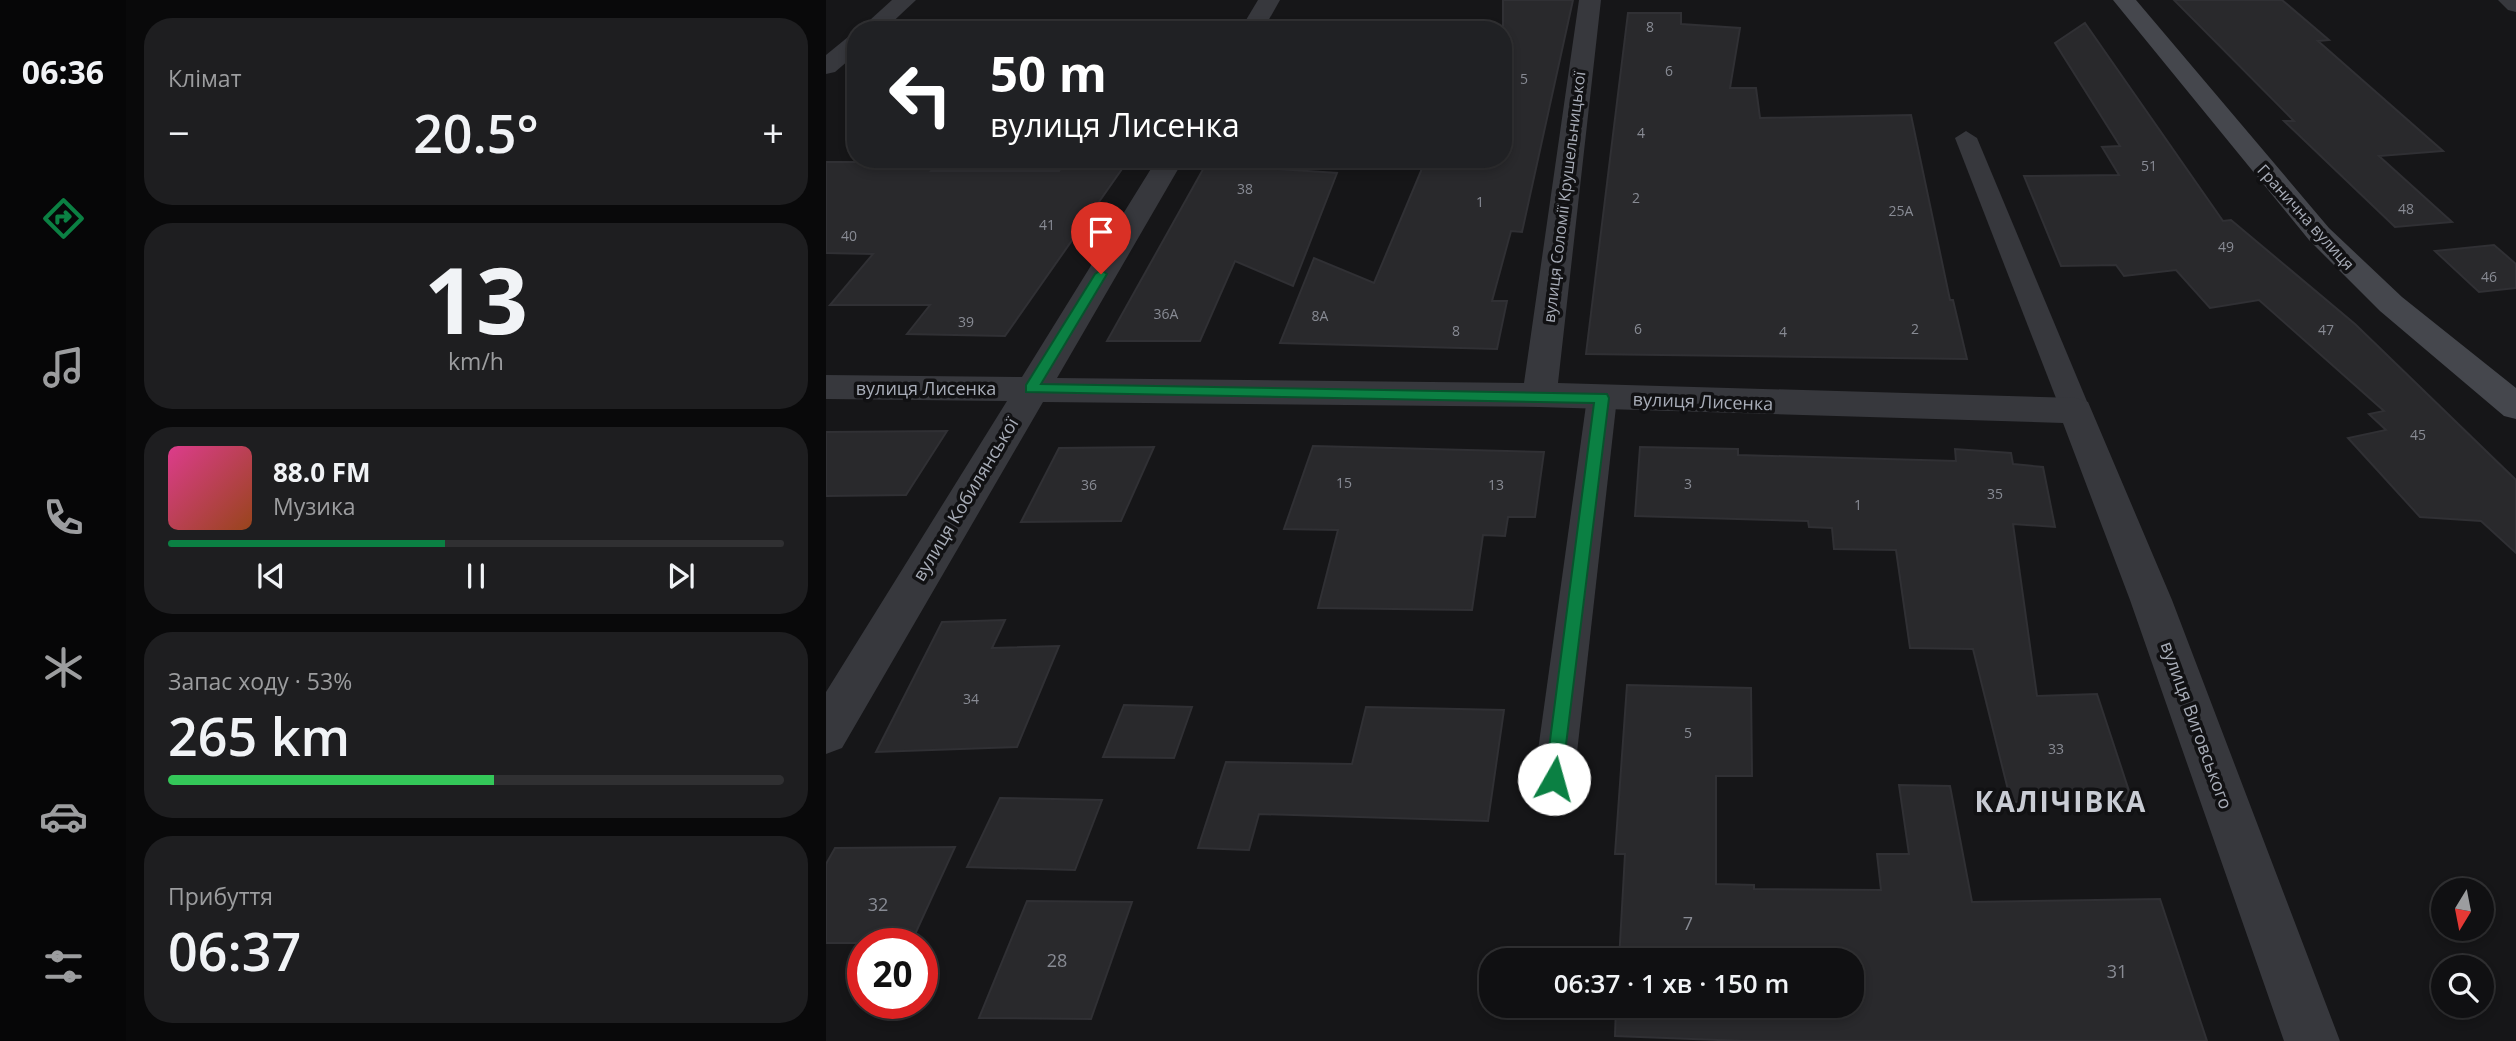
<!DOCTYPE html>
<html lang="uk">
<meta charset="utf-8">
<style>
:root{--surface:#101012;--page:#1e1e20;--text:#f1f3f6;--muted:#9c9d9f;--line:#303032;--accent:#0b8043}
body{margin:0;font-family:"Open Sans",sans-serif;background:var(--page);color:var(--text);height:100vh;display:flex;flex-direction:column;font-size:26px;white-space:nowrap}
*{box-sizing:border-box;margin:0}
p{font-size:23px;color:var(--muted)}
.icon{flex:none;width:38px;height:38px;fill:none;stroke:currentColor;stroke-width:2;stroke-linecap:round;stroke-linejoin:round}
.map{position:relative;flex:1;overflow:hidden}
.drawer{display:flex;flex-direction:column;gap:18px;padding:18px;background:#09090a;width:700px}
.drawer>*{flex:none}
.hud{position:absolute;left:21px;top:21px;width:665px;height:147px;border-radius:28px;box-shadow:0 4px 10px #0003,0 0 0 2px var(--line);background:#202124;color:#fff;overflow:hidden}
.needle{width:46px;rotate:190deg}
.tools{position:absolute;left:1605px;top:878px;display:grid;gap:14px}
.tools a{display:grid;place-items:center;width:63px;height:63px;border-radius:50%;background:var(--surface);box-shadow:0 4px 10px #0003,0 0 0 2px var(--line);font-size:35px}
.speed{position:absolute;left:21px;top:928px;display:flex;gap:14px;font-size:35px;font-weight:700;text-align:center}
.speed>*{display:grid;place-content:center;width:91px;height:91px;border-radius:50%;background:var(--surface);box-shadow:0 4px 10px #0003,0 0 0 2px var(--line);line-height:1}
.speed .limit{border:10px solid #d22;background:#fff;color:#111}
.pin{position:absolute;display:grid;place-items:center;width:60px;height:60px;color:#fff;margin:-72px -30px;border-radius:50% 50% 50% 0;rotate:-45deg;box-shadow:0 0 7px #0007}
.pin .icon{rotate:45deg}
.me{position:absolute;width:77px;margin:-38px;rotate:7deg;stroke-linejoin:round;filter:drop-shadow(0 0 5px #0008)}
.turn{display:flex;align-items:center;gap:24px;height:147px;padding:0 28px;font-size:32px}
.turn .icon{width:91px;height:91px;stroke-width:2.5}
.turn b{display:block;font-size:49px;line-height:60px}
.big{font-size:52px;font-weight:600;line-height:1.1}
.drawer .tile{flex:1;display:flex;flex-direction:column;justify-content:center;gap:10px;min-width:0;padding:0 24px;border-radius:28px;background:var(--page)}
.drawer .dial{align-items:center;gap:0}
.dial b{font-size:91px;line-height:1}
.song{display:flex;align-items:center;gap:21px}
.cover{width:84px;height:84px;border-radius:10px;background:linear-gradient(135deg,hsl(330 70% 55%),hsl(20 70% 35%))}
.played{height:7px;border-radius:4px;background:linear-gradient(90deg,var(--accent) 45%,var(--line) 45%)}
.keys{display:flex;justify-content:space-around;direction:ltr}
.heat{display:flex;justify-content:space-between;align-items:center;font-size:38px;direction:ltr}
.charge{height:10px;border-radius:5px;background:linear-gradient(90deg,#34c759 53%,var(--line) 0)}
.trip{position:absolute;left:653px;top:948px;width:385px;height:70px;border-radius:28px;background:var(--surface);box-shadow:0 4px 10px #0003,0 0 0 2px var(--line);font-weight:600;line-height:70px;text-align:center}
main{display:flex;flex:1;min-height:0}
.tab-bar{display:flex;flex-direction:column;width:126px;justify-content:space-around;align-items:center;background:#060607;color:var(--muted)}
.tab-bar .icon{width:49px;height:49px}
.tab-bar .active{color:var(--accent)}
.tab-bar b{font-size:32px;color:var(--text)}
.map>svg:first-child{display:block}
</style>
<main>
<nav class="tab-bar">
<b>06:36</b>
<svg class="icon active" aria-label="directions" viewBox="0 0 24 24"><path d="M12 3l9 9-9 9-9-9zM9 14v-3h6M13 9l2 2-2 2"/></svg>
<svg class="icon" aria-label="music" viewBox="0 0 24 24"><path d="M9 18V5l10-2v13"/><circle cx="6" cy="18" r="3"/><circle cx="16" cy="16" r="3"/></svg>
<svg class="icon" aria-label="phone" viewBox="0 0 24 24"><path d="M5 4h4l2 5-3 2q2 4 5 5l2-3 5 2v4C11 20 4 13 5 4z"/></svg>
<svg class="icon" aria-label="climate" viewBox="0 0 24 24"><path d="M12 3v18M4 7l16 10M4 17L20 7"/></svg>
<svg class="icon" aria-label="car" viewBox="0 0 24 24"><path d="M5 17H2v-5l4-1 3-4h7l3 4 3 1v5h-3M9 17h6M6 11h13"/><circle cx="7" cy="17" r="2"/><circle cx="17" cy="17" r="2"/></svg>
<svg class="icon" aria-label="filters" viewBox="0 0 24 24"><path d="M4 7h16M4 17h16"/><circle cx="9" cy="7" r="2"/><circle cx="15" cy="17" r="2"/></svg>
</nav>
<section class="drawer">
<div class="tile"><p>Клімат</p>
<div class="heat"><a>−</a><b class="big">20.5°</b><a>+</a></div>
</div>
<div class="tile dial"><b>13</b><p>km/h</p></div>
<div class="tile">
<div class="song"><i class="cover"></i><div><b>88.0 FM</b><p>Музика</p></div></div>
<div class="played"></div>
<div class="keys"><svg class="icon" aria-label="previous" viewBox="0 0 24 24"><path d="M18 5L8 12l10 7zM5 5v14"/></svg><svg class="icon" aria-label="pause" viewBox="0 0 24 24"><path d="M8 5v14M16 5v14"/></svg><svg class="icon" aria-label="next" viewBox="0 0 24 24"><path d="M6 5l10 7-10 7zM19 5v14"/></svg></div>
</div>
<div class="tile"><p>Запас ходу · 53%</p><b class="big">265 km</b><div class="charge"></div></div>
<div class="tile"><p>Прибуття</p><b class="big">06:37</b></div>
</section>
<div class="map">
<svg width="1690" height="1041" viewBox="0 0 1690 1041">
<rect width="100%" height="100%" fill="#161618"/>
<g fill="#29292c" stroke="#303034" stroke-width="2">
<path d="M 677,0 L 747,0 L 696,232 L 685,231 L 666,301 L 681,301 L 671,349 L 454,343 L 488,258 L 548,283 L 600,159 L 677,159 Z"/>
<path d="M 1348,0 L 1456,0 L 1503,40 L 1492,41 L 1617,151 L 1553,156 L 1626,222 L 1569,227 L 1458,121 L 1468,121 Z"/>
<path d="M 802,13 L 855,13 L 855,24 L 914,28 L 904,88 L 930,88 L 934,118 L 1085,115 L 1124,300 L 1127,300 L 1141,359 L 760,354 Z"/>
<path d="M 1259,23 L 1397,221 L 1405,220 L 1529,324 L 1690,480 L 1690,553 L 1655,521 L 1594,517 L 1522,438 L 1560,430 L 1543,414 L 1558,411 L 1433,300 L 1384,308 L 1350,270 L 1298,276 L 1290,265 L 1235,266 L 1198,176 L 1293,175 L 1276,147 L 1294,146 L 1229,43 Z"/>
<path d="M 242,159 L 303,159 L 179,336 L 81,334 L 104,305 L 4,305 L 47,254 L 0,253 L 0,162 L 113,162 L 105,171 L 233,171 Z"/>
<path d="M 380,164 L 511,173 L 467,286 L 409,261 L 374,341 L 281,341 Z"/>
<path d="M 1668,245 L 1690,264 L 1690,288 L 1653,292 L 1609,251 Z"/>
<path d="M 121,431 L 80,495 L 0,496 L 0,432 Z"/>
<path d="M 487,446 L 718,452 L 709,517 L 682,517 L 679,536 L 657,535 L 646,610 L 492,608 L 512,530 L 458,529 Z"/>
<path d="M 328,447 L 295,521 L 195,522 L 233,448 Z"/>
<path d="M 814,447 L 912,449 L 912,455 L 1130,461 L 1129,449 L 1185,453 L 1187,464 L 1217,467 L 1229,527 L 1187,524 L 1211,696 L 1271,694 L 1306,800 L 1185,802 L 1147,649 L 1084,648 L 1070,550 L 1008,549 L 1006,528 L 983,527 L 982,521 L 809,516 Z"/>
<path d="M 179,620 L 166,648 L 233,646 L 191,747 L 50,752 L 116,622 Z"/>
<path d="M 801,685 L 925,688 L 926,776 L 890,776 L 890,884 L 928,885 L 928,889 L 1055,890 L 1051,854 L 1083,854 L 1073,785 L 1124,786 L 1146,902 L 1334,899 L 1381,1041 L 918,1041 L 789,1036 L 790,1006 L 1026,1006 L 1026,961 L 793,961 L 799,854 L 789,854 Z"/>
<path d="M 298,705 L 366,707 L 348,758 L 277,757 Z"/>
<path d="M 540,707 L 678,710 L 662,821 L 433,814 L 423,850 L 372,848 L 400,762 L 526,764 Z"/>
<path d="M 174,798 L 276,800 L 249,870 L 141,867 Z"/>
<path d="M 129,847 L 85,943 L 0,943 L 0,864 L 9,848 Z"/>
<path d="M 201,901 L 306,902 L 265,1019 L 153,1018 Z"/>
</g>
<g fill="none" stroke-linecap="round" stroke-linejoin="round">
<g fill="#37383d" fill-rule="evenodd">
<path d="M 1140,131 L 1151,138 L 1265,411 L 1261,419 L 1250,422 L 1239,419 L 1235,411 L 1129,138 Z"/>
<path d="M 776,387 L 787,391 L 791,398 L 748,779 L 742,793 L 728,798 L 714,793 L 708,779 L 761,398 L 765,391 Z"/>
</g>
<g fill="#37383d" fill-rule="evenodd">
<path d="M 66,0 L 90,0 L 58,30 L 33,30 Z"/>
<path d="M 432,0 L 454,0 L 437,30 L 414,30 Z"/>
<path d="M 753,0 L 775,0 L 732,383 L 1250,398 L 1262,402 L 1346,600 L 1514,1041 L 1458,1041 L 1304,600 L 1237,423 L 713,407 L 217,402 L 16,748 L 0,754 L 0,692 L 181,401 L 0,399 L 0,375 L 196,377 L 331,159 L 358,159 L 231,378 L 698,383 Z"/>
<path d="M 1672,0 L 1690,0 L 1690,12 L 1682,10 Z"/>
<path d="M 30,35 L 30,54 L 9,72 L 0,74 L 0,55 L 22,37 Z"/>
</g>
<path fill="#45474d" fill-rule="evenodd" d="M 1287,0 L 1310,0 L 1503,228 L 1576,297 L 1690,388 L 1690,419 L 1678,416 L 1554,311 L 1483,240 Z"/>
</g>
<path fill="#0b8043" stroke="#07532c" stroke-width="2" d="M 275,270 L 281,274 L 215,384 L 781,394 L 783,398 L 735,785 L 728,788 L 722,785 L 719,779 L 768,403 L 200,392 L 200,385 L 269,274 Z"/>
<g text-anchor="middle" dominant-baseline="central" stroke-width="7" stroke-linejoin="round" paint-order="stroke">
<g font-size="14" fill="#888b94">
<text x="824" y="26">8</text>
<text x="843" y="70">6</text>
<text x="698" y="78">5</text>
<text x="815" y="132">4</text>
<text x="1323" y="165">51</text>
<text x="419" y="188">38</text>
<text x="810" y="197">2</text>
<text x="654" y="201">1</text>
<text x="1580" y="208">48</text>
<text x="1075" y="210">25А</text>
<text x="221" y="224">41</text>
<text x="23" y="235">40</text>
<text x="1400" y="246">49</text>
<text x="1663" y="276">46</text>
<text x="340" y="313">36А</text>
<text x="494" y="315">8А</text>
<text x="140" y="321">39</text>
<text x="812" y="328">6</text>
<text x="1089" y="328">2</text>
<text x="1500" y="329">47</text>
<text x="630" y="330">8</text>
<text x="957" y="331">4</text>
<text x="1592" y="434">45</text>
<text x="518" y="482">15</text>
<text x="862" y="483">3</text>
<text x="263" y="484">36</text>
<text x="670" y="484">13</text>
<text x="1169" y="493">35</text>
<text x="1032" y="504">1</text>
<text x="145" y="698">34</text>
<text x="862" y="732">5</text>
<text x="1230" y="748">33</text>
</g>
<g font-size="16" fill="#a8adb8" stroke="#111113">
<text transform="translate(738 197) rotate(-83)">вулиця Соломії Крушельницької</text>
<text transform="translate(1480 217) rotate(48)">Гранична вулиця</text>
</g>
<g font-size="18" fill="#a8adb8" stroke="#111113">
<text x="100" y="388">вулиця Лисенка</text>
<text transform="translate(877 401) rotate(2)">вулиця Лисенка</text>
<text transform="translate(139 499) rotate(-59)">вулиця Кобилянської</text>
<text transform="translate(1371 725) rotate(70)">вулиця Виговського</text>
</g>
<g font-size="18" fill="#888b94">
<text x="52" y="904">32</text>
<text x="862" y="923">7</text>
<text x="231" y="960">28</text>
<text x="1291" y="971">31</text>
</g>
<g font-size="28" font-weight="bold" letter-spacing="2" fill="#c9ccd4" stroke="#111113">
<text x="1235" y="801">КАЛІЧІВКА</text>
</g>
</g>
</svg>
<div class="tools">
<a><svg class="needle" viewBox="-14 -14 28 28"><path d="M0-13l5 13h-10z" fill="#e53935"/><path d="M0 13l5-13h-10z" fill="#9c9d9f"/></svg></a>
<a><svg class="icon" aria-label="search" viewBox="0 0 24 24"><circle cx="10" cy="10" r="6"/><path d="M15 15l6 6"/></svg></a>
</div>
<div class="speed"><div class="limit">20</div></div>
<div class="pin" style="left:275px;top:274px;background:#d93025"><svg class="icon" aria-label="arrive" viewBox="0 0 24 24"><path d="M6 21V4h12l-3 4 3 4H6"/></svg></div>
<svg class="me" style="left:728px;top:779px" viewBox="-20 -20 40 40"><circle r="19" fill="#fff"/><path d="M0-13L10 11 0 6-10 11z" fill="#0b8043"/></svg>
<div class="trip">06:37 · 1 хв · 150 m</div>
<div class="hud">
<div class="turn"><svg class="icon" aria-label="left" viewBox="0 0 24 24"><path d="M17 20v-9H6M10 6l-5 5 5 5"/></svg><div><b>50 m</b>вулиця Лисенка</div></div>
</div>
</div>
</main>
